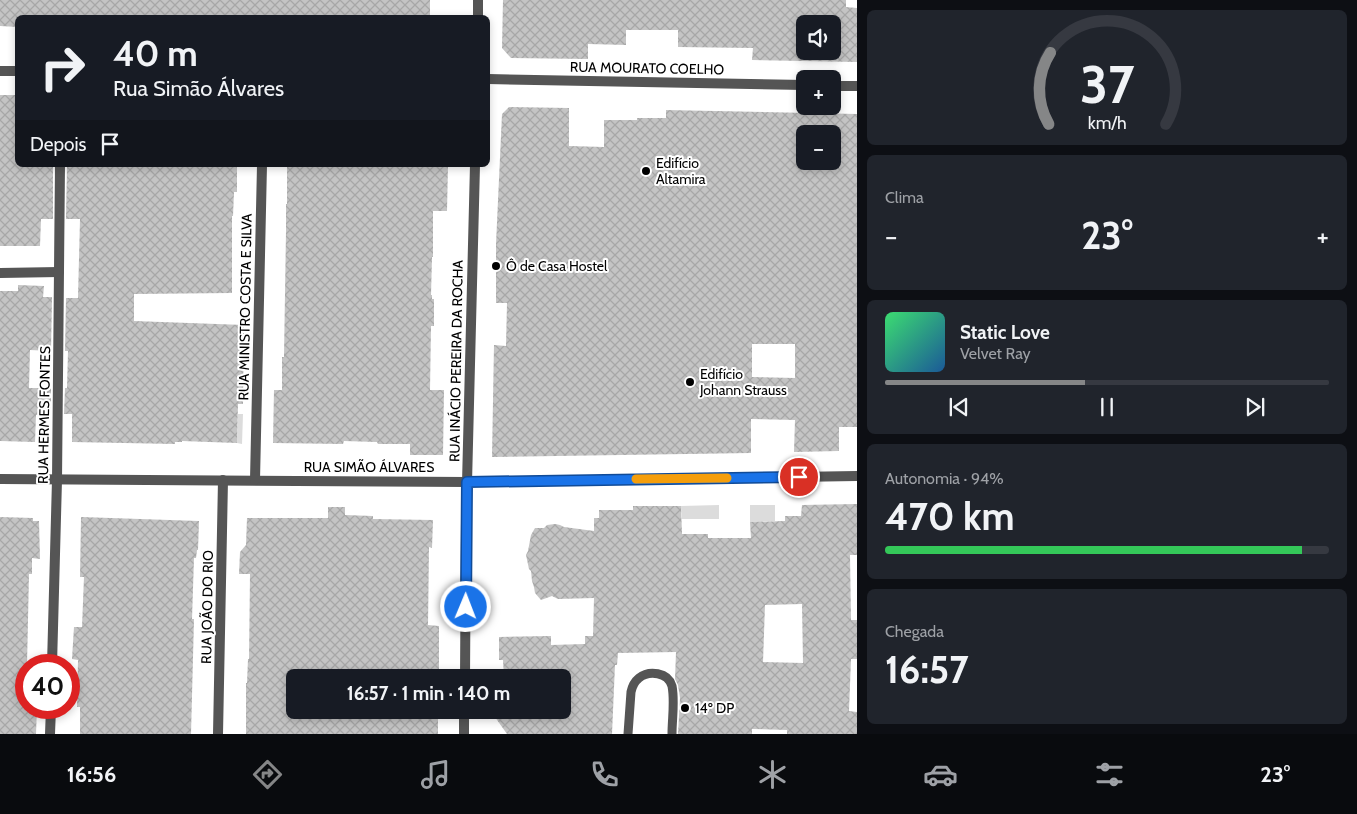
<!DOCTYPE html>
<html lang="pt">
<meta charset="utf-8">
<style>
:root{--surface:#171b24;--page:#20242c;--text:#f1f3f6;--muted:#9ea1a6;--line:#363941;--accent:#858687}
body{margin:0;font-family:Cabin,sans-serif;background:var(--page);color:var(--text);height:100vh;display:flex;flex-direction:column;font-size:19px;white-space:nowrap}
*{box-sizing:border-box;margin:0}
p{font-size:16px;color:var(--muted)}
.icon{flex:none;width:28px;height:28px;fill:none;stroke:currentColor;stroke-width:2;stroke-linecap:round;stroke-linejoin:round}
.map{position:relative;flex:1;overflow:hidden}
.drawer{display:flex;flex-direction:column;gap:10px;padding:10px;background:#0d0f14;width:500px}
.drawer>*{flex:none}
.banner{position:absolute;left:15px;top:15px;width:475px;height:152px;border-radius:8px;box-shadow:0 2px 8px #0003;background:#171b24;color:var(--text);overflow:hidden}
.buttons{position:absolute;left:796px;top:15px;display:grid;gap:10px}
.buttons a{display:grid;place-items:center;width:45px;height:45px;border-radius:8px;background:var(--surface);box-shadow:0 2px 8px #0003;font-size:25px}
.speed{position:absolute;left:15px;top:654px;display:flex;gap:10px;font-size:25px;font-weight:700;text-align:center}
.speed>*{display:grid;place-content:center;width:65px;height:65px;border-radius:50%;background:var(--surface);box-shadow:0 2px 8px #0003;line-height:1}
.speed .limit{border:8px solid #d22;background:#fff;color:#111}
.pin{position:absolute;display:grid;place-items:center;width:42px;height:42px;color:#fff;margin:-21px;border:2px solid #fff;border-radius:50%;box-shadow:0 1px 5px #0007}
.me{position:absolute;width:55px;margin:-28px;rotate:1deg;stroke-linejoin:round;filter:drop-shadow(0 0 4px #0008)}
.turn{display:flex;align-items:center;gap:18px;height:105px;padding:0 15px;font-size:22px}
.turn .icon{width:65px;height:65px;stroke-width:2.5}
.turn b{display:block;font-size:35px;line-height:42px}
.then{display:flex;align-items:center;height:48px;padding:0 15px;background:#0003;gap:10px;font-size:19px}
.big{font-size:38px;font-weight:700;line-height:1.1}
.drawer .widget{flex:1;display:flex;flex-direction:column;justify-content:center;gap:8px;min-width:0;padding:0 18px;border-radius:8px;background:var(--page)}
.drawer .dial{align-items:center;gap:0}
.dial svg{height:130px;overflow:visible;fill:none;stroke:var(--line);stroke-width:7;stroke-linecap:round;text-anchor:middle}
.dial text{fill:var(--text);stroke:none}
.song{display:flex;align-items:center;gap:15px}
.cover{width:60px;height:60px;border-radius:8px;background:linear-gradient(135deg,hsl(140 70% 55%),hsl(210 70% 35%))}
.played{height:5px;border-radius:2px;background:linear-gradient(90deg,var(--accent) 45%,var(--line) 45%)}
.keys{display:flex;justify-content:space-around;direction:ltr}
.heat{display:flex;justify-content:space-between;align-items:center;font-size:28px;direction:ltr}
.charge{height:8px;border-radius:4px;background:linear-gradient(90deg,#34c759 94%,var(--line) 0)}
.trip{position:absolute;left:286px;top:669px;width:285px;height:50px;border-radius:8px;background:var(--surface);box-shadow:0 2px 8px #0003;font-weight:700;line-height:50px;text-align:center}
.menu{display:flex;height:80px;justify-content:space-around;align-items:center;background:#090b0e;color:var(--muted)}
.menu .icon{width:35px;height:35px}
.menu .on{color:var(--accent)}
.menu b{font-size:22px;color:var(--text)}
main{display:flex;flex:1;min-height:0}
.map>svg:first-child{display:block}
</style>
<main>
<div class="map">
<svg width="857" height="734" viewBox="0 0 857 734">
<defs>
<pattern id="building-cross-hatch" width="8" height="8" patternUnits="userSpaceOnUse" patternTransform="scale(1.25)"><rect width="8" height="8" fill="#c4c4c4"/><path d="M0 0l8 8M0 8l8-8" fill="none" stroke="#a7a7a7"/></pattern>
</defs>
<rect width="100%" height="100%" fill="#fff"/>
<g fill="#dcdcdc">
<path d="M 238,414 L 243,414 L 242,444 L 237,443 Z"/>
<path d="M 719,505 L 719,519 L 682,519 L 681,506 Z"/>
<path d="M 750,505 L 775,505 L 775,521 L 750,522 Z"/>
</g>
<g fill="url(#building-cross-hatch)" fill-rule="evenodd">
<path d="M 0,0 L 430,0 L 430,18 L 18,18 L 18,27 L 0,26 Z"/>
<path d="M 503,0 L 846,0 L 846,7 L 857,8 L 857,62 L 752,60 L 753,48 L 678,47 L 678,30 L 626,30 L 626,45 L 588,44 L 588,59 L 511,58 L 502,48 ZM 805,24 L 832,24 L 832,51 L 805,51 Z"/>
<path d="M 0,95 L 18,95 L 18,165 L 53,165 L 53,219 L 41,219 L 40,246 L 0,246 Z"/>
<path d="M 509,107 L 569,108 L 569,146 L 604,147 L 604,120 L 637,120 L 637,118 L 666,118 L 666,110 L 857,114 L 857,427 L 839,427 L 839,451 L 794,452 L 795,420 L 751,419 L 751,453 L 492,457 L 494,345 L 506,346 L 507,303 L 496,303 L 496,244 L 502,114 ZM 805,134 L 832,134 L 832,161 L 805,161 ZM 752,344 L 795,344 L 795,378 L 752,377 Z"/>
<path d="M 67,165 L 237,165 L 237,192 L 234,192 L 233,216 L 232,216 L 232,293 L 134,294 L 134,321 L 244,325 L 243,404 L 238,404 L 237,443 L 182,441 L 182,442 L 175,442 L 175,444 L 72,442 L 72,414 L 64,414 L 65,388 L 67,388 L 68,351 L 65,351 L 66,298 L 78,298 L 80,219 L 66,219 Z"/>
<path d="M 287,165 L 448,165 L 447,211 L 433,211 L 433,257 L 432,257 L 431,295 L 432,295 L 432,299 L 434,299 L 434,326 L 431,326 L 430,390 L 444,390 L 443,455 L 410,455 L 410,444 L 378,444 L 377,442 L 344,441 L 343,444 L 273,443 L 274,390 L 282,390 L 282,357 L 284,357 L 286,231 L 286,204 L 287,204 Z"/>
<path d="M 18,285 L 44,286 L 43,297 L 52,297 L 51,351 L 30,350 L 29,388 L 51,388 L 51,414 L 36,415 L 35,442 L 0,441 L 0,291 L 18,291 Z"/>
<path d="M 857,504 L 857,555 L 850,555 L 851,620 L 857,620 L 857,659 L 851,659 L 849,711 L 857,712 L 857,734 L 787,734 L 787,730 L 752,729 L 752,734 L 678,734 L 680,698 L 678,685 L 675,679 L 676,652 L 618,653 L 617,665 L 615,665 L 612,734 L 507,734 L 490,710 L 562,710 L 562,675 L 504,676 L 503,660 L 499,660 L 499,637 L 551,636 L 551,645 L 585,644 L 585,636 L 593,636 L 594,598 L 558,599 L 552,596 L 541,600 L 535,593 L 534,587 L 532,581 L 531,571 L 529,569 L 526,555 L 528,551 L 531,535 L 535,528 L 544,528 L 547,525 L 555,524 L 560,525 L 564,527 L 594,531 L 594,518 L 599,518 L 599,510 L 633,510 L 633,506 L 681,506 L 682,534 L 708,534 L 708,538 L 751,538 L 750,522 L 785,521 L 785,516 L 801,516 L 802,505 ZM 802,604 L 803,663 L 763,662 L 765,605 Z"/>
<path d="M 328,507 L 345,507 L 345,515 L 373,516 L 373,519 L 433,520 L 432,548 L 429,547 L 428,625 L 439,626 L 439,678 L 295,678 L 295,710 L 438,710 L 438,734 L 246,734 L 246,683 L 247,683 L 248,659 L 249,659 L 250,574 L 239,574 L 240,552 L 246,545 L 247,518 L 328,518 Z"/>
<path d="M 0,517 L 33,518 L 33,521 L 39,521 L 40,559 L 32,558 L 32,574 L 29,574 L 27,665 L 26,665 L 26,708 L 37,708 L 36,734 L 0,734 Z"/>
<path d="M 81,517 L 199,521 L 198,550 L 197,550 L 196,558 L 194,558 L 192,619 L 194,619 L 191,734 L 80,734 L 80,707 L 77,707 L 78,660 L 72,659 L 74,627 L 82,627 L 84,577 L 80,577 Z"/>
</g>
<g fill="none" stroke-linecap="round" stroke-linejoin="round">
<path stroke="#555" stroke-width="9" d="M 628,734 L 631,692 C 632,687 634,682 639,678 C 649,670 668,672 672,686 C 675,701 672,719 672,734"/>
<g stroke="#555" stroke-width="10">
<path d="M 0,71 L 18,71"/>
<path d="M 488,79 L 805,85"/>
<path d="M 832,86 L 857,86"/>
<path d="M 0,273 L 59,272"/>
<path d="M 0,479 L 467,482 L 857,476"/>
<path d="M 255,480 L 262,165"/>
<path d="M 52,665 L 57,480 L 60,165"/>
<path d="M 50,734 L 51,708"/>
<path d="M 218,734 L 223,480"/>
</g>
<g stroke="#555" stroke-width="10">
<path d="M 478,18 L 478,0"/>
<path d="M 465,678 L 466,523 L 475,165"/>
<path d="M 464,734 L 464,710"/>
</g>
</g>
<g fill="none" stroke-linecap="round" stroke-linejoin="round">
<defs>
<path id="route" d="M 466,607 L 467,482 L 799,477"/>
</defs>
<use href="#route" stroke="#114b97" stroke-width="12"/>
<use href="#route" stroke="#1a73e8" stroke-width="9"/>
<path stroke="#f59e0b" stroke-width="9" d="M 636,479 L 727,478"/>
</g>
<g fill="#000" stroke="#fff" stroke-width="2">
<circle cx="646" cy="171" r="5"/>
<circle cx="496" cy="266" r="5"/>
<circle cx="690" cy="382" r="5"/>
<circle cx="685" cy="708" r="5"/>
</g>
<g text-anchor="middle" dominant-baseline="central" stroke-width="4" stroke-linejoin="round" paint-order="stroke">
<g font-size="14" fill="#000" stroke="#fff">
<text transform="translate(647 68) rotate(1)">RUA MOURATO COELHO</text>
<text transform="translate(245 307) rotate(-89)">RUA MINISTRO COSTA E SILVA</text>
<text transform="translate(456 361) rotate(-89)">RUA INÁCIO PEREIRA DA ROCHA</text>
<text transform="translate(44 415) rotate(-89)">RUA HERMES FONTES</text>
<text x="369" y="467">RUA SIMÃO ÁLVARES</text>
<text transform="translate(207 607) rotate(-89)">RUA JOÃO DO RIO</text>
</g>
<g font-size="14" fill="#000" stroke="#fff" text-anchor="start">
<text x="656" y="163">Edifício<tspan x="656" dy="16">Altamira</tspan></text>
<text x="506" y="266">Ô de Casa Hostel</text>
<text x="700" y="374">Edifício<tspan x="700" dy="16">Johann Strauss</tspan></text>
<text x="695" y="708">14º DP</text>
</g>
</g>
</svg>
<div class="buttons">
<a><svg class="icon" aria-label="sound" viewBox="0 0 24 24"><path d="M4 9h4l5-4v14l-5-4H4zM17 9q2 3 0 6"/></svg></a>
<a>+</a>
<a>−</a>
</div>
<div class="speed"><div class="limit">40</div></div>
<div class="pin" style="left:799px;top:477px;background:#d93025"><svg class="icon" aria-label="arrive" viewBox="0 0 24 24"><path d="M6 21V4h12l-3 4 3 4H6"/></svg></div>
<svg class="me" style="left:466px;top:607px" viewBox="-20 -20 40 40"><circle r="17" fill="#1a73e8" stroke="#fff" stroke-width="3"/><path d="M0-11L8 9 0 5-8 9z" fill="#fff"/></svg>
<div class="trip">16:57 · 1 min · 140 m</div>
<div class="banner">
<div class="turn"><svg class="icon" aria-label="right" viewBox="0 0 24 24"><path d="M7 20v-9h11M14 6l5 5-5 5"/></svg><div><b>40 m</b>Rua Simão Álvares</div></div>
<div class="then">Depois<svg class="icon" aria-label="arrive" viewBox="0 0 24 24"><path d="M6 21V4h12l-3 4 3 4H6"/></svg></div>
</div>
</div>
<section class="drawer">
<div class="widget dial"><svg viewBox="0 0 100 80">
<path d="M14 69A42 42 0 1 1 86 69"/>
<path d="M14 69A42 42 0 0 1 15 25" stroke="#858687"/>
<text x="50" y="56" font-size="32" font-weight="700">37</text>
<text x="50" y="72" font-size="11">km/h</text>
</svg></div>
<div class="widget"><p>Clima</p>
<div class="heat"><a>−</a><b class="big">23°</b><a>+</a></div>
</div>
<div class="widget">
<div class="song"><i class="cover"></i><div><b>Static Love</b><p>Velvet Ray</p></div></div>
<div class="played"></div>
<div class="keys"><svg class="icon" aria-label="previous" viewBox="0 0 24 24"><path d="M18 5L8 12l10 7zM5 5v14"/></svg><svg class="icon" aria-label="pause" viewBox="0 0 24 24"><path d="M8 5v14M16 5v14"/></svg><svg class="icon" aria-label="next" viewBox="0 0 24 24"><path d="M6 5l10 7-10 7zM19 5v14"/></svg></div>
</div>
<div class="widget"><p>Autonomia · 94%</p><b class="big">470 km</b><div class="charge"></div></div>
<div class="widget"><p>Chegada</p><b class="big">16:57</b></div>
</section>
</main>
<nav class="menu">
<b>16:56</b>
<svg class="icon on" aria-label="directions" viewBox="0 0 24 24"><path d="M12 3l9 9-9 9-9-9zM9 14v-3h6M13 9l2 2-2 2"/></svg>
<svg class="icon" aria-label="music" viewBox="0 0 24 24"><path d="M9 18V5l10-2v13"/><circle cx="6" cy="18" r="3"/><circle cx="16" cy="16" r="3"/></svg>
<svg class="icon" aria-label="phone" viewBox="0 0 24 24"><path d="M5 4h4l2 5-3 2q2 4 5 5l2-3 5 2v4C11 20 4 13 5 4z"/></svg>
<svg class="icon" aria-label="climate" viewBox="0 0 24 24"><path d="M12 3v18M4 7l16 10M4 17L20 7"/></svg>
<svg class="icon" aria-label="car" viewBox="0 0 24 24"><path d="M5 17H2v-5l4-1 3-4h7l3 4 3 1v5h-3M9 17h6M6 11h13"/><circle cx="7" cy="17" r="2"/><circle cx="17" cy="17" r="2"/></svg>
<svg class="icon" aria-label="filters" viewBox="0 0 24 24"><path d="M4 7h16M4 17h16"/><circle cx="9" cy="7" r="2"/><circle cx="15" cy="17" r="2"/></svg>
<b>23°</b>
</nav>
